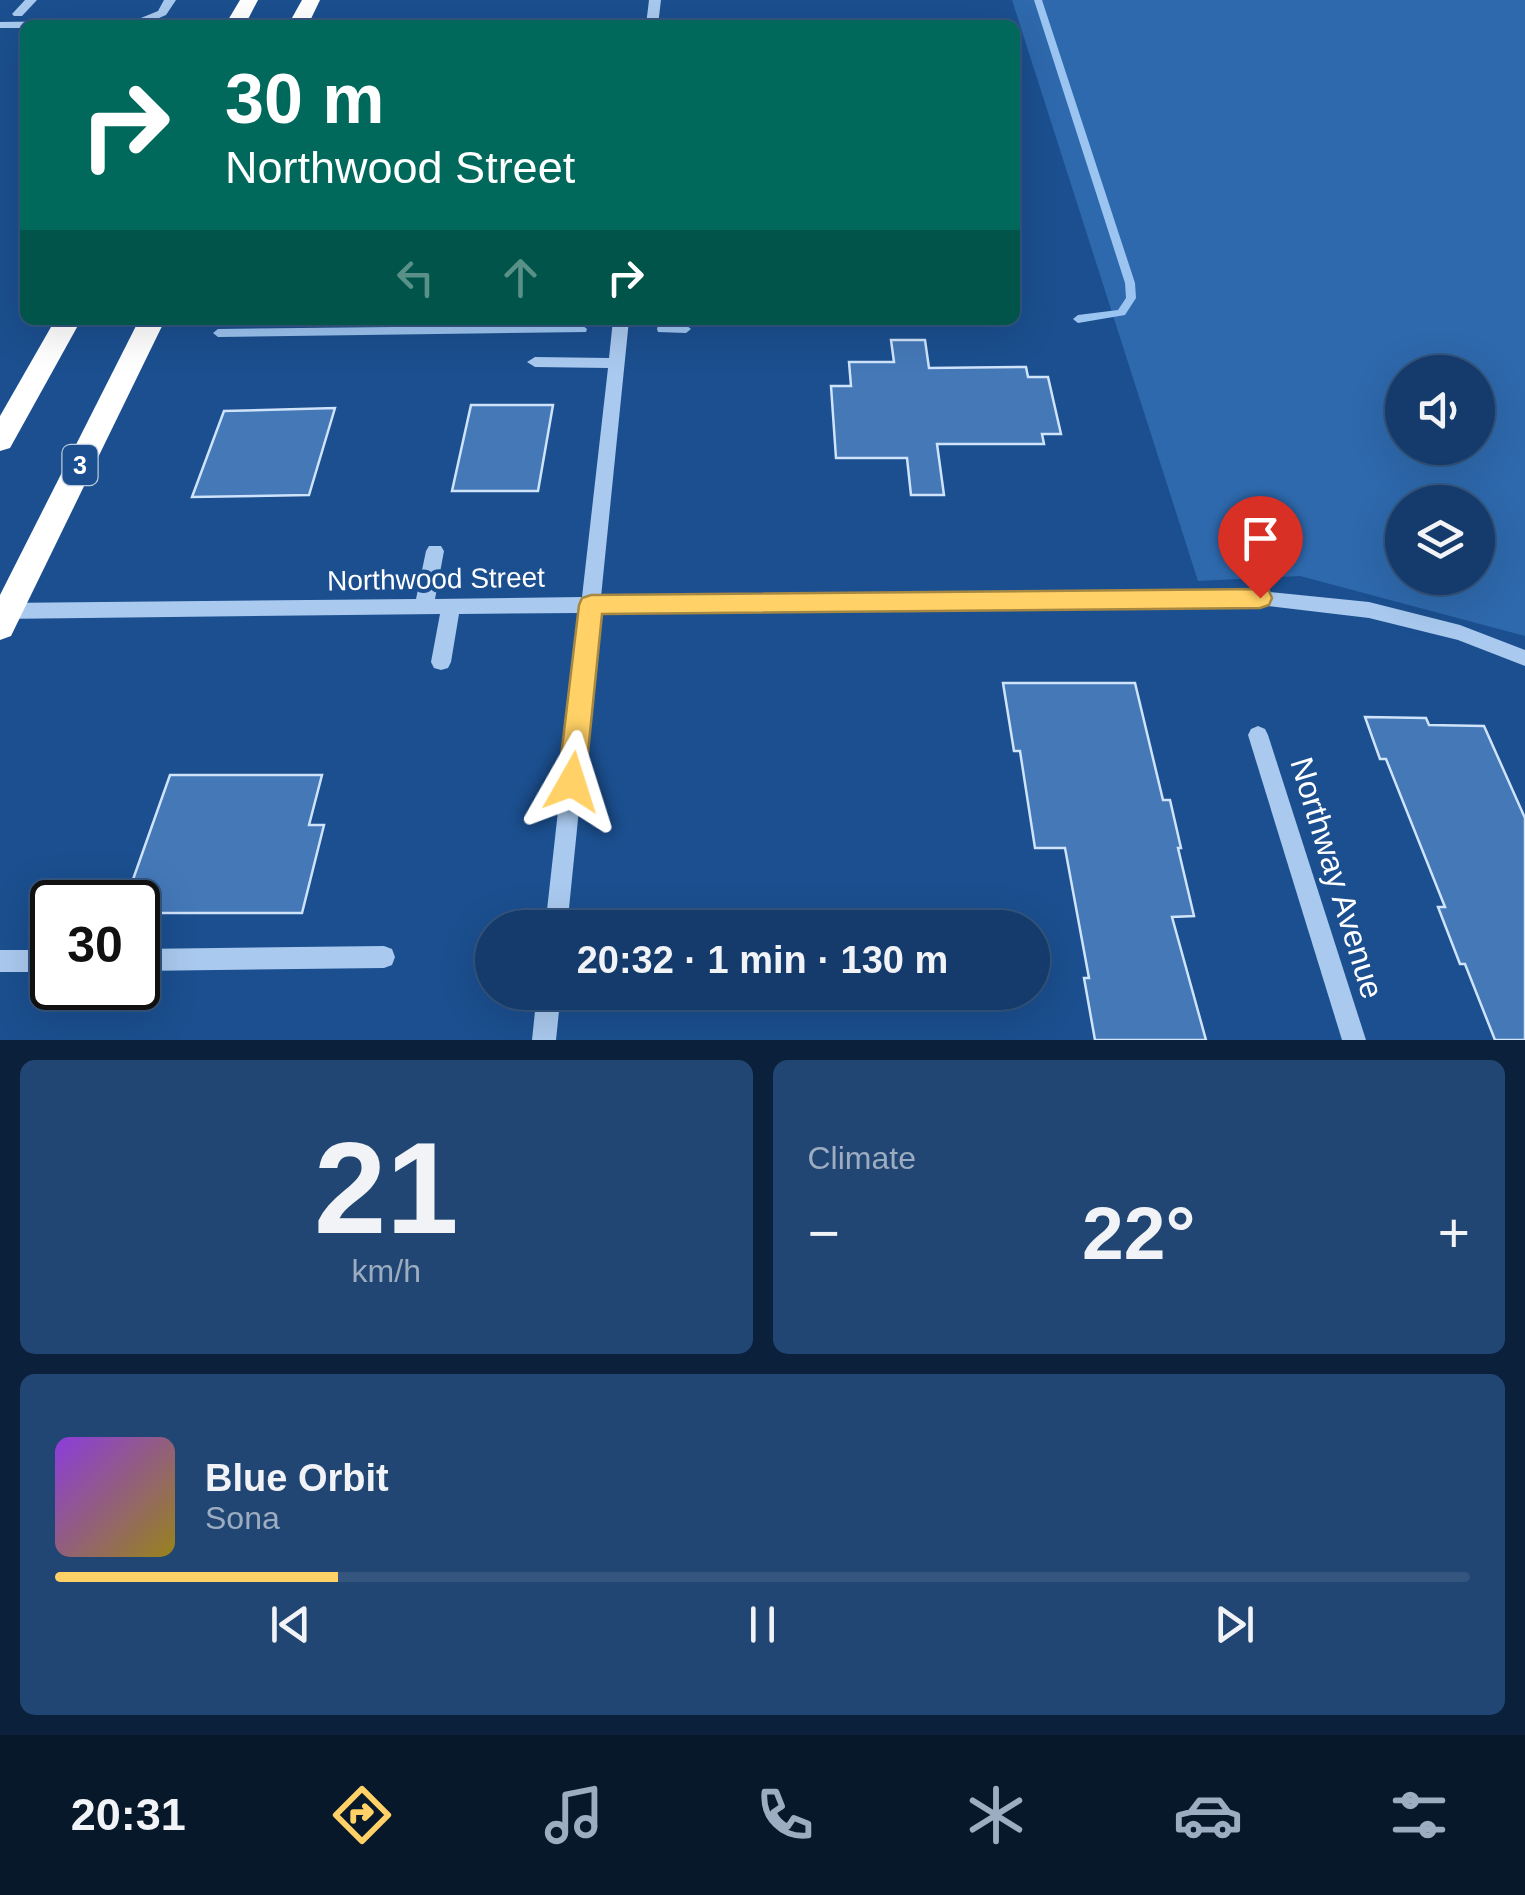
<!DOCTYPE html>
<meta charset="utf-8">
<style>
:root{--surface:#143b6b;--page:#214673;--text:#f1f3f6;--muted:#9dadc1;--line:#33557e;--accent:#ffd166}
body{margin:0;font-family:Helvetica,sans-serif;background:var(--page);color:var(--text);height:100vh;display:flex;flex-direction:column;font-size:38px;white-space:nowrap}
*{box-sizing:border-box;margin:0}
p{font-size:32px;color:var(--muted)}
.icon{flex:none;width:55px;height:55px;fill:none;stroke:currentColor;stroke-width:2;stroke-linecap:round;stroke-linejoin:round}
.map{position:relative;height:1040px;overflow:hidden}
.panel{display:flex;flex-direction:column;gap:20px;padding:20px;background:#0b203b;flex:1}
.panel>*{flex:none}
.hud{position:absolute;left:20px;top:20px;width:1000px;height:305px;border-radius:15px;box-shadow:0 10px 40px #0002,0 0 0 2px var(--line);background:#00695c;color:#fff;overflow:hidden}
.fabs{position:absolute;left:1385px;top:355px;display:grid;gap:20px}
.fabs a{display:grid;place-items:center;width:110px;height:110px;border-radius:50%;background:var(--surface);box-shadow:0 10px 40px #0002,0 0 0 2px var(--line);font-size:50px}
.speed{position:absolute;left:30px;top:880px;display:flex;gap:20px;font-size:50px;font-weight:700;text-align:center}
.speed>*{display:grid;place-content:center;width:130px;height:130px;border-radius:50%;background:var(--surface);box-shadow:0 10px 40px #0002,0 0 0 2px var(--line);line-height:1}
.speed .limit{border:5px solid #111;border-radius:15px;background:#fff;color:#111}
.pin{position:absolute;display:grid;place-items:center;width:85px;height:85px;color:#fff;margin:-102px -42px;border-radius:50% 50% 50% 0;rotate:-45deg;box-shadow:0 0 10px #0007}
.pin .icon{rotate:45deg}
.me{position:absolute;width:110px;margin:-55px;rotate:6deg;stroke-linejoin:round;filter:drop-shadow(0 0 8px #0008)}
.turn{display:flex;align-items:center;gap:35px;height:210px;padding:0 40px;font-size:45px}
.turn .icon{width:130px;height:130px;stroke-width:2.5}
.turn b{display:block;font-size:70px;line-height:85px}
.lanes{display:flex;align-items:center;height:95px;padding:0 40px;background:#0003;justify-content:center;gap:50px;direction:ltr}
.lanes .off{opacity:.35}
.big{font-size:75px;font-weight:800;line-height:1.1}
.panel .card{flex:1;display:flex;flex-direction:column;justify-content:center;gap:15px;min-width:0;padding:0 35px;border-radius:15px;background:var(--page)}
.panel .dial{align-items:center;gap:0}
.dial b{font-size:130px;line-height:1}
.song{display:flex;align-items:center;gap:30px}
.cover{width:120px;height:120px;border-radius:15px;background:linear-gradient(135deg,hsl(270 70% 55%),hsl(50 70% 35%))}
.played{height:10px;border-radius:5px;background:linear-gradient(90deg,var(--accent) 20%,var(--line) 20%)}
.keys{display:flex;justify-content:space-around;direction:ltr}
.heat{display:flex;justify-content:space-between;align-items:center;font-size:55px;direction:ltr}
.panel .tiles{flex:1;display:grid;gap:20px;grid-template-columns:1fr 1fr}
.card:last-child{grid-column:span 2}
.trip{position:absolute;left:475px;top:910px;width:575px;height:100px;border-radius:50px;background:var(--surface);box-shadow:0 10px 40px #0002,0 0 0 2px var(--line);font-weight:800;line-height:100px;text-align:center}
.menu{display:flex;height:160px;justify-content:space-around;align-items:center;background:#08182b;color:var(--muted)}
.menu .icon{width:70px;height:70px}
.menu .current{color:var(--accent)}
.menu b{font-size:45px;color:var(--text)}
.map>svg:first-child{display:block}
</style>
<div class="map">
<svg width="1525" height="1040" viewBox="0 0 1525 1040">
<rect width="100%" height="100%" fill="#1b4f8f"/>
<path fill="#2e69ad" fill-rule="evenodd" d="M 1012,0 L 1525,0 L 1525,636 L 1300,576 L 1198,581 ZM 1402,372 L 1478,372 L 1478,448 L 1402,448 ZM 1402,502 L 1478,502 L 1478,578 L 1402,578 Z"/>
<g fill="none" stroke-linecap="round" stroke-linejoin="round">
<g fill="#9cc4f0" fill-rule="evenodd">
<path d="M 1034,0 L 1042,0 L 1135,283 L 1136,298 L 1125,315 L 1078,323 L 1073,319 L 1078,315 L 1118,310 L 1126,298 L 1125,283 Z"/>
<path d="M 582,325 L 587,329 L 586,332 L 218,337 L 213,333 L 218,329 Z"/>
<path d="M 662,325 L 686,325 L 691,329 L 686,333 L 658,332 L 657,329 L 658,326 Z"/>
</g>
</g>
<g fill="#4478b7" stroke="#cfe3fa" stroke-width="2.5">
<path d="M 891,340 L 925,340 L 929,368 L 1026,367 L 1028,377 L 1048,377 L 1061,434 L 1042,434 L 1044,444 L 937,444 L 944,495 L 911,495 L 907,458 L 836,458 L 831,386 L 851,386 L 849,362 L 894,362 Z"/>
<path d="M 471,405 L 553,405 L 538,491 L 452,491 Z"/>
<path d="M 335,408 L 309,495 L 192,497 L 224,411 Z"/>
<path d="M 1003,683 L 1135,683 L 1163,800 L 1170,800 L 1181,848 L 1178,848 L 1194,916 L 1172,917 L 1206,1040 L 1095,1040 L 1084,978 L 1089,978 L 1065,848 L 1035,848 L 1020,751 L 1014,751 Z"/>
<path d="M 1365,717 L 1426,718 L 1429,725 L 1484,726 L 1525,818 L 1525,1040 L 1495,1040 L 1465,964 L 1460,964 L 1438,907 L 1445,907 L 1386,759 L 1380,759 Z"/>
<path d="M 170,775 L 322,775 L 309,825 L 324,825 L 302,913 L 138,913 L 138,902 L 125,902 Z"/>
</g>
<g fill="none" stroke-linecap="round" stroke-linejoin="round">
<g fill="#a9c9ee" fill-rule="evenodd">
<path d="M 25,0 L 37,0 L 22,16 L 14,16 L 12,14 Z"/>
<path d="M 164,0 L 176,0 L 166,15 L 143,25 L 25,25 L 25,28 L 0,28 L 0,22 L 136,20 L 158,11 Z"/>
<path d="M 649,0 L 661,0 L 658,25 L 646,25 Z"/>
<path d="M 613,320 L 629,320 L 601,597 L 1260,591 L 1369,602 L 1460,625 L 1525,650 L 1525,666 L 1458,640 L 1369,618 L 1260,605 L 599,612 L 567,928 L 545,928 L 580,613 L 459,614 L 451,662 L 448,668 L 441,670 L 434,668 L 431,662 L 440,614 L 0,619 L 0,603 L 416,599 L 426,551 L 429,546 L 441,546 L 444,551 L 435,599 L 582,597 L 608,368 L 535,367 L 527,362 L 535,357 L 609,358 Z"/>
<path d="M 1258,726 L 1265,729 L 1268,735 L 1366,1040 L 1342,1040 L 1248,735 L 1251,729 Z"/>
<path d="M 384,946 L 392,949 L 395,957 L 392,965 L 384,968 L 138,971 L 138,949 Z"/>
<rect x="0" y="950" width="52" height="22"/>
<path d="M 537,992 L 561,992 L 556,1040 L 532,1040 Z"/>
</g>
<g fill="#fff" fill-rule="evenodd">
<path d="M 240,0 L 258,0 L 245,25 L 225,25 Z"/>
<path d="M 302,0 L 320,0 L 308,25 L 288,25 Z"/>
<path d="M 55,320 L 81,320 L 10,448 L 0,451 L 0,416 Z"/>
<path d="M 139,320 L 165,320 L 11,636 L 0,640 L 0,595 Z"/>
</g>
</g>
<path fill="#ffd166" stroke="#a68842" stroke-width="2.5" d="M 1260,589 L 1269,591 L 1272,598 L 1269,605 L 1260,608 L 602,614 L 585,782 L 581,790 L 572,794 L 562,790 L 558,782 L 579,605 L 582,598 L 591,595 Z"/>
<g text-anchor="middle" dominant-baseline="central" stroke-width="8" stroke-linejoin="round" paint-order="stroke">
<rect fill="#1b4f8f" stroke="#bbcadd" stroke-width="2.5" x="62.5" y="445" width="35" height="40" rx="8"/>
<g font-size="25" font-weight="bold" fill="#fff">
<text x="80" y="465">3</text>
</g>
<g font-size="28" fill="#fff" stroke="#1b4f8f">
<text transform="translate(436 579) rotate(-1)">Northwood Street</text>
</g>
<g font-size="32" fill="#fff" stroke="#1b4f8f">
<text transform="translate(1337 878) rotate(73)">Northway Avenue</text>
</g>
</g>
</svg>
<div class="fabs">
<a><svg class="icon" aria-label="sound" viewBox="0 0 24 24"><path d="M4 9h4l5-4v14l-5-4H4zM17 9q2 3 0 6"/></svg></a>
<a><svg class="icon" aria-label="layers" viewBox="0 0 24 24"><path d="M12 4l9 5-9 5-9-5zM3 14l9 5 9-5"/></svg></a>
</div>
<div class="speed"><div class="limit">30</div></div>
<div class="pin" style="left:1260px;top:598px;background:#d93025"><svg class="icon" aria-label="arrive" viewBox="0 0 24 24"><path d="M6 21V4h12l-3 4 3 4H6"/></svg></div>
<svg class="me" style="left:572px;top:782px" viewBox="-20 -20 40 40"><path d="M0-17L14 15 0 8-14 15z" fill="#ffd166" stroke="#fff" stroke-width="4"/></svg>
<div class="trip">20:32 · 1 min · 130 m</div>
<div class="hud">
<div class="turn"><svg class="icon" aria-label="right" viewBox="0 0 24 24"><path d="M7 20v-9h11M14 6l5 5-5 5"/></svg><div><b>30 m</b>Northwood Street</div></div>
<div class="lanes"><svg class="icon off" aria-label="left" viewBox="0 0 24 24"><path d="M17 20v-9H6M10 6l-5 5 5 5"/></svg><svg class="icon off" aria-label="ahead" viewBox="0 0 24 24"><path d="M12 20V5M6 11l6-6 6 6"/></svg><svg class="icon" aria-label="right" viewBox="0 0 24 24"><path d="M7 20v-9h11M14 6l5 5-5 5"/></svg></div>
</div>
</div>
<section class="panel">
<div class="tiles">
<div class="card dial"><b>21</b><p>km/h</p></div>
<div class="card"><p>Climate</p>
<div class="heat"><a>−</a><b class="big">22°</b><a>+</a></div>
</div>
<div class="card">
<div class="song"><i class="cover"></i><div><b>Blue Orbit</b><p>Sona</p></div></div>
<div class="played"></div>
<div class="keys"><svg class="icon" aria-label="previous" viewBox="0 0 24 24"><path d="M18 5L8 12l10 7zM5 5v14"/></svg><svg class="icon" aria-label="pause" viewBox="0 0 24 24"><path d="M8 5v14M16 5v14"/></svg><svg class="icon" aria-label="next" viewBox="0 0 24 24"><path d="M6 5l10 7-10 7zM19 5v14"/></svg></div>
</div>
</div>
</section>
<nav class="menu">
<b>20:31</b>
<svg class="icon current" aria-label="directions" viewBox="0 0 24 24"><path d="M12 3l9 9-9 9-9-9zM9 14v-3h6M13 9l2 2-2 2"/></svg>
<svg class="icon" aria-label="music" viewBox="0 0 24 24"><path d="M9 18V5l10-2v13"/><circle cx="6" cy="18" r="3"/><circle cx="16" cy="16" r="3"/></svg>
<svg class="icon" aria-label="phone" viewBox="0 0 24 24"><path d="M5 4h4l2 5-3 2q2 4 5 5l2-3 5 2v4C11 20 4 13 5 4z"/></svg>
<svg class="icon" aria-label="climate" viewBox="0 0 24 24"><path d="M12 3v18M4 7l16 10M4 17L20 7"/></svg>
<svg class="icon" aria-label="car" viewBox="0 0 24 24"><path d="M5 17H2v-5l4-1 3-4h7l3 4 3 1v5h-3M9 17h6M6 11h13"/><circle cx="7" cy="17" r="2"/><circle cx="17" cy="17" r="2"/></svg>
<svg class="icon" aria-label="filters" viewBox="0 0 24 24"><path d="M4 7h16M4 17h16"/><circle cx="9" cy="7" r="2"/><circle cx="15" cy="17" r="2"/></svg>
</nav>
